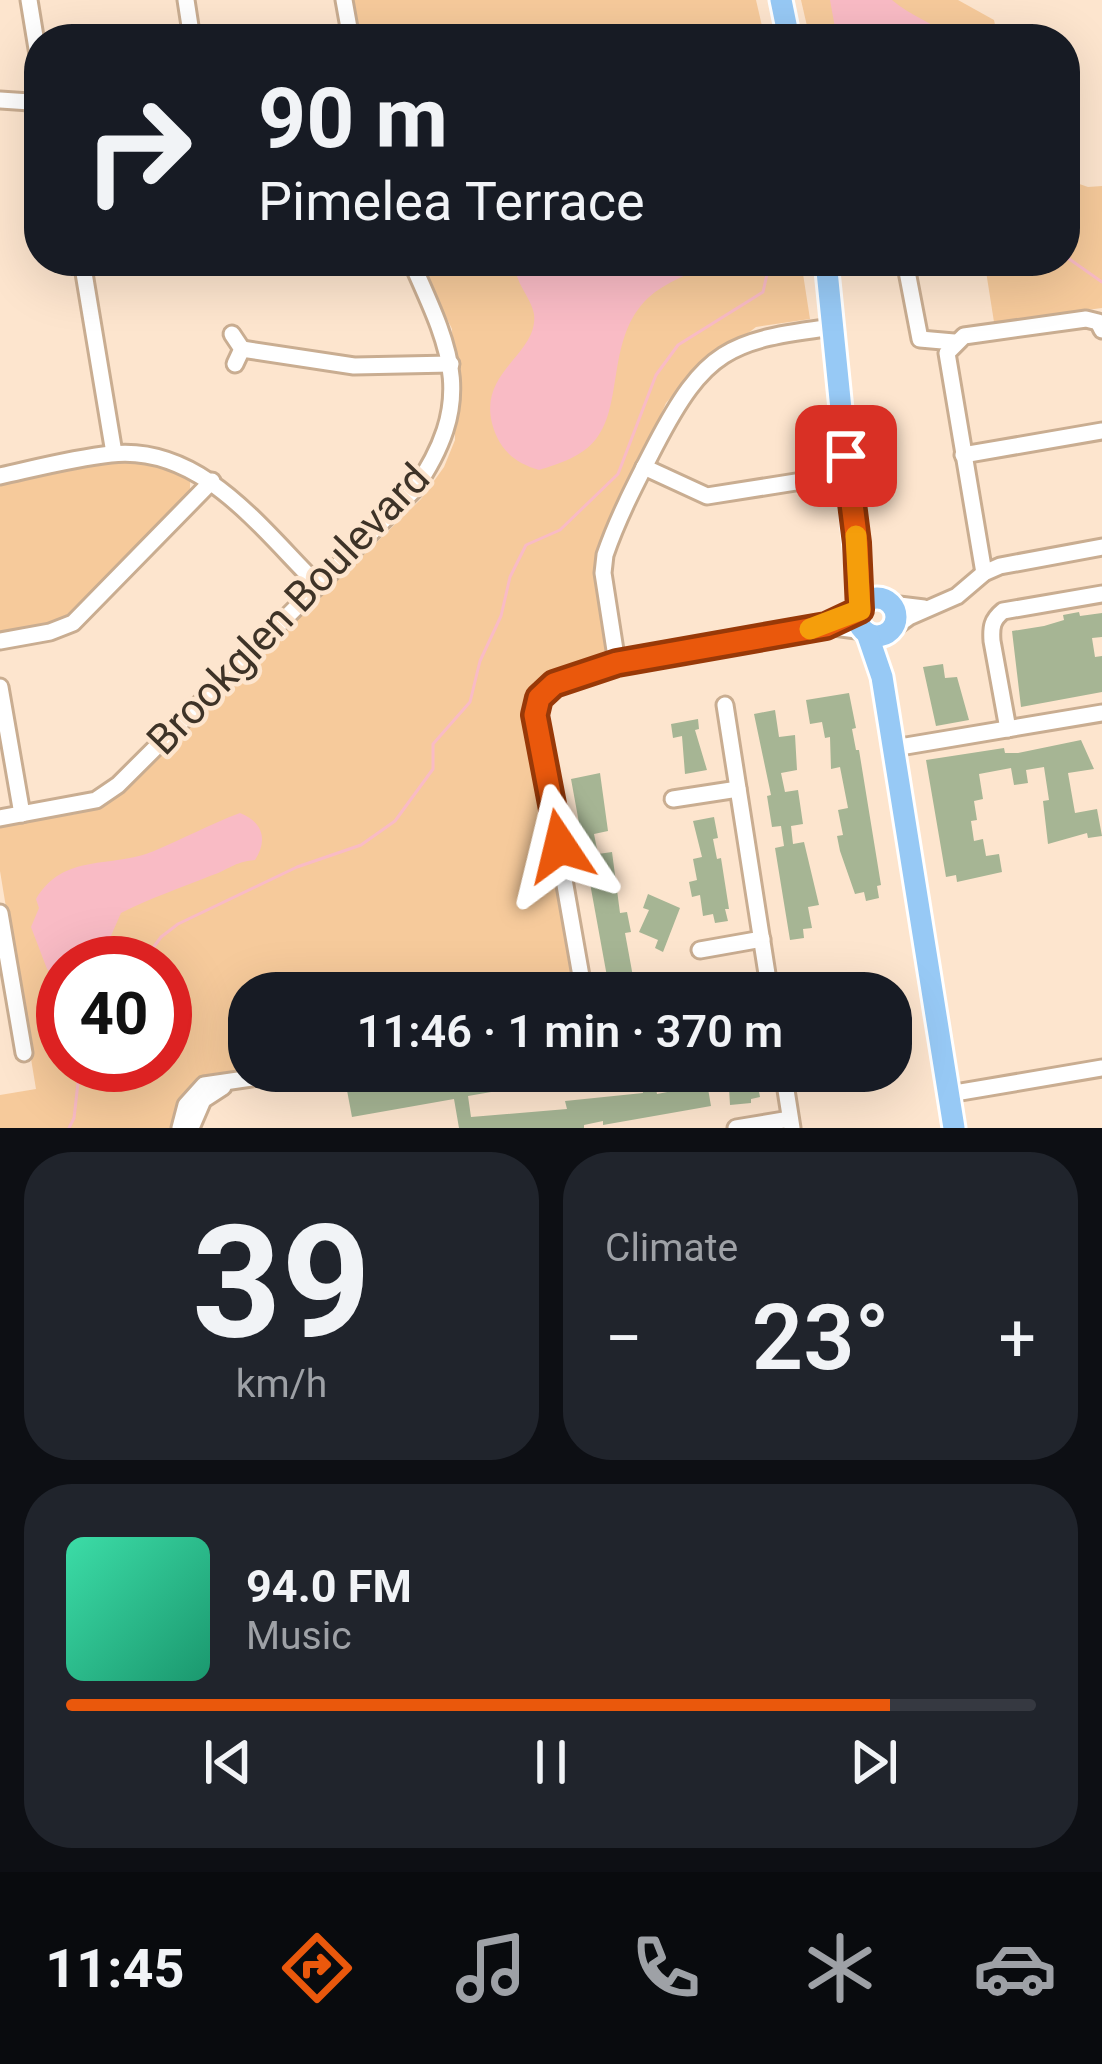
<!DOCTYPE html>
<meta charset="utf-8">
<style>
:root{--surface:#171b24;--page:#20242c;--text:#f1f3f6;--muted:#9ea1a6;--line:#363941;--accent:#ea580c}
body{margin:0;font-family:Roboto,sans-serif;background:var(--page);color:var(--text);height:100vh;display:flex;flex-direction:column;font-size:45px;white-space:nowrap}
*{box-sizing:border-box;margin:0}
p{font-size:39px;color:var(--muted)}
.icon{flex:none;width:66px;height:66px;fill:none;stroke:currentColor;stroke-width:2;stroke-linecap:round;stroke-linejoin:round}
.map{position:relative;height:1128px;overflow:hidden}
.drawer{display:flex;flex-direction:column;gap:24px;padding:24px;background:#0d0f14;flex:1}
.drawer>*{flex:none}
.hud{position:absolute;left:24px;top:24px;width:1056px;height:252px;border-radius:48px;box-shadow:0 12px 48px #0002;background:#171b24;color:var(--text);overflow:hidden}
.speed{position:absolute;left:36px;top:936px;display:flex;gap:24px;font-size:60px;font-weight:700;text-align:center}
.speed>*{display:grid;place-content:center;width:156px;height:156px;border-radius:50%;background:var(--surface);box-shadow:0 12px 48px #0002;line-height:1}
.speed .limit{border:18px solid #d22;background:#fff;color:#111}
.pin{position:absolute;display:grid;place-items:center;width:102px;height:102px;color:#fff;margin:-51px;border-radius:24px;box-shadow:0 6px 18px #0006}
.me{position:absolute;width:132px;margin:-66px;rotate:350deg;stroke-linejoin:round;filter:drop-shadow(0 0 9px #0008)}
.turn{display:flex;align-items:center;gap:42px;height:252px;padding:0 36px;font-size:54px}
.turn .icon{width:156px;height:156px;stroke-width:2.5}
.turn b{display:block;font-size:84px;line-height:102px}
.big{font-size:90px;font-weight:600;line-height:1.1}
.drawer .card{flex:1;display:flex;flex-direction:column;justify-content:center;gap:18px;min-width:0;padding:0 42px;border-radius:48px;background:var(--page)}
.drawer .dial{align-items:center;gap:0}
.dial b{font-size:156px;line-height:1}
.song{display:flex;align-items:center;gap:36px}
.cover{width:144px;height:144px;border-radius:18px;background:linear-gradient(135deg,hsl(160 70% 55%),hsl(160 70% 35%))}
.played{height:12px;border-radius:6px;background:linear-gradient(90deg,var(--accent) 85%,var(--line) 85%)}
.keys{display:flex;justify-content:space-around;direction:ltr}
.heat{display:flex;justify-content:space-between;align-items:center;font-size:66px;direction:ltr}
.drawer .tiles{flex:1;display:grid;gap:24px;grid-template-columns:1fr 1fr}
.card:last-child{grid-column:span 2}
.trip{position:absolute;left:228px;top:972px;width:684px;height:120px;border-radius:48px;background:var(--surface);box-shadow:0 12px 48px #0002;font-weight:600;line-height:120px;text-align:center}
.tab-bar{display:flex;height:192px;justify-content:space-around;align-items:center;background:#090b0e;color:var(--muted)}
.tab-bar .icon{width:84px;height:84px}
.tab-bar .on{color:var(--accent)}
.tab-bar b{font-size:54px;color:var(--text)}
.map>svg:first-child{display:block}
</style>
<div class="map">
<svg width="1102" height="1128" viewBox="0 0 1102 1128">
<rect width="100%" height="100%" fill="#fde5ce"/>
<g fill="#f6ca9b" fill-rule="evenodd">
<path d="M 352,0 L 756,0 L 765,39 L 359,39 Z"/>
<path d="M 801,0 L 958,0 L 994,20 L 998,39 L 810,39 Z"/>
<path d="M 1065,179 L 1088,187 L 1102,186 L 1102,308 L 994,322 L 985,265 L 977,261 L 1065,261 Z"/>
<path d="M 419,261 L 801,261 L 810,319 L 756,327 L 684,382 L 666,403 L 599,553 L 609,657 L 559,670 L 533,683 L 526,714 L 573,973 L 569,993 L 249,993 L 249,1070 C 201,1079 185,1075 173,1128 L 0,1128 L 0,1095 L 36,1089 L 0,871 L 0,826 L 76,814 L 120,793 L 421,499 L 444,467 L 455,440 L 452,329 ZM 63,963 L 165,963 L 165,1065 L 63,1065 Z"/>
<path d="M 116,460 C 144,461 167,463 190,478 L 190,496 L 70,619 L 0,635 L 0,484 Z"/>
</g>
<g fill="#f9bbc5">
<path d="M 830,0 L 892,0 C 910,16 934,22 951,39 L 837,39 Z"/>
<path d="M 514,261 L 713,261 C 692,274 666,281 648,298 C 606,338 624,404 596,439 C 583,456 559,464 539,470 C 519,464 505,455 496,435 C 470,373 539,357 534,314 C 531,297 515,284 514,261 Z"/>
<path d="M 240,813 C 263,822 268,840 255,860 C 233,862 229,870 210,876 C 180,888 151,898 121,913 L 99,963 L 63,963 L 63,983 L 47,969 L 31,927 L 39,908 L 36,899 C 64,852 111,869 154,851 C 183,839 210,824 240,813 Z"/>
</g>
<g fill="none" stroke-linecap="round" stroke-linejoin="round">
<g stroke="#f9bbc5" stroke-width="3">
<path d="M 1065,256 L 1102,282"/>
<path d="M 142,963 L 161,937 L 178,924 L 297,867 L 361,845 L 395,821 L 433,769 L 433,744 L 470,702 L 480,661 L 501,616 L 510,577 L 526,545 L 560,530 L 618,474 L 656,375 L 678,345 L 763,292 L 770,261"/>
<path d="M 69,1128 L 74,1118 L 80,1065"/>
</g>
</g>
<g fill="#a6b594">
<path d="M 1079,612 L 1080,616 L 1102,613 L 1102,637 L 1092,638 L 1095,657 L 1102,656 L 1102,692 L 1021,707 L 1012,631 L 1044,626 L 1064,620 L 1063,615 Z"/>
<path d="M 943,664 L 945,678 L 957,677 L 969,720 L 936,726 L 923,667 Z"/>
<path d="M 849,693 L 856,728 L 852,729 L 856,750 L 859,750 L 881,885 L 877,886 L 879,898 L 866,901 L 864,892 L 855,894 L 840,851 L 837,836 L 843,835 L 838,810 L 848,808 L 840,767 L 831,769 L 830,737 L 825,738 L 822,722 L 810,724 L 806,700 Z"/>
<path d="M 775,710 L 779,737 L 795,735 L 797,770 L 781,773 L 785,792 L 798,790 L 803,824 L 791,826 L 793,844 L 804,842 L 819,905 L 808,907 L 812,928 L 803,929 L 804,938 L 790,940 L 775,848 L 784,846 L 781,826 L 772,827 L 767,796 L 771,795 L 754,714 Z"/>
<path d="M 698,719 L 699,729 L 695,730 L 707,770 L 685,774 L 682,736 L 673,738 L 671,724 Z"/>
<path d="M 1081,740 L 1094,769 L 1068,773 L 1075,813 L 1097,809 L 1102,836 L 1088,838 L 1087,833 L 1048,844 L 1043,801 L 1049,800 L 1044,767 L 1026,770 L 1028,783 L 1014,785 L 1011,768 L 979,774 L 983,799 L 974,801 L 977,820 L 971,821 L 974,841 L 983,839 L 986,856 L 999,854 L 1002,872 L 957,882 L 956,875 L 946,877 L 926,760 L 1004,748 L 1005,753 L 1018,753 Z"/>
<path d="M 600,773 L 608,831 L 594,834 L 598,854 L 612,852 L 620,913 L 627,912 L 631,932 L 625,933 L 636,993 L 610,993 L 571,779 Z"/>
<path d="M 714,817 L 718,838 L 713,839 L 717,859 L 721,858 L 729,909 L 725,909 L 728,921 L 715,923 L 713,914 L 703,916 L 700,895 L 692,897 L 689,882 L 697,880 L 693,859 L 702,857 L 693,821 Z"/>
<path d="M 648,894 L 680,908 L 663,952 L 655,948 L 658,940 L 639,932 L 649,910 L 643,908 Z"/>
<path d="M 439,1071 L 582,1071 L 582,1076 L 468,1096 L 471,1117 L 567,1109 L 565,1101 L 643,1093 L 642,1086 L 655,1084 L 657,1094 L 693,1087 L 692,1079 L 706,1077 L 711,1106 L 603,1125 L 603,1121 L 584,1125 L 584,1128 L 459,1128 L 454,1099 L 352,1117 L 346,1085 Z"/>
<path d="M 728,1071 L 755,1071 L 760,1097 L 751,1099 L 751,1103 L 730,1105 Z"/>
</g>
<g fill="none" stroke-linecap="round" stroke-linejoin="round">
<defs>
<g id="minor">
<path d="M 29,0 L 39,61"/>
<path d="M 186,0 L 192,39"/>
<path d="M 344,0 L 351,39"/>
<path d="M 39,86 L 30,102 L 39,117"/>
<path d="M 0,100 L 30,102"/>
<path d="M 82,261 L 114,453"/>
<path d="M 905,261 L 920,339 L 954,342"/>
<path d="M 232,334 L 242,349 L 235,364"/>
<path d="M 242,349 L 354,366 L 451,364"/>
<path d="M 963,455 L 1102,431"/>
<path d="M 644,467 L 707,496 L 802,481"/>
<path d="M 0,476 C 36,468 74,458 111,454 C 201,444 261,529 318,585"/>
<path d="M 984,573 L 947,353 L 964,336 L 1086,319 L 1098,322 L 1102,330"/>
<path d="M 891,604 L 924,608"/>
<path d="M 826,626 L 864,631"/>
<path d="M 891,630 L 909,617 L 957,596 L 984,573 L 1000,566 L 1102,547"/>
<path d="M 0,641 L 50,632 L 73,623 L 212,481"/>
<path d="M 617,663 L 603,573 L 605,555 C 618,517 637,481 655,446 C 705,350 728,340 834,327"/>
<path d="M 0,687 L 22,814"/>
<path d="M 725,705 L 770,993"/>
<path d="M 1008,729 L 992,641 C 991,627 992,620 1003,611 L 1102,594"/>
<path d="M 894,748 L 1102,713"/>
<path d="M 673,799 L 738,789"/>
<path d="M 0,818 L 96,800 L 118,785 L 414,490 C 476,400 452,352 411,261"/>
<path d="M 0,913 L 24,1053"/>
<path d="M 700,950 L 762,939"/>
<path d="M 584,993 L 535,715 L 539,698 L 554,684 L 617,663 L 826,626 L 860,610"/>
<path d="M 783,1071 L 792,1128"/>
<path d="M 949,1094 L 1102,1068"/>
<path d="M 180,1128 L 186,1105 L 204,1085 L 299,1071"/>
<path d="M 191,1128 L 203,1100 L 223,1087"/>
<path d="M 736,1128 L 790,1119"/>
</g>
<g id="major">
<path d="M 781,0 L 789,39"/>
<path d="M 826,261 L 861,607"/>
<circle cx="877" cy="617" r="19"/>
<path d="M 867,633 L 882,677 L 954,1128"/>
</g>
</defs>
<use href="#minor" stroke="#c9ad91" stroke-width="21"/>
<use href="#major" stroke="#fff" stroke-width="27"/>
<use href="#minor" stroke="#fff" stroke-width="15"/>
<use href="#major" stroke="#97c9f5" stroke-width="21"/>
</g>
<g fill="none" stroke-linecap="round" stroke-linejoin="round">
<defs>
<path id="route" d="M 560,846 L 535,715 L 539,698 L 554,684 L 617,663 L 826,626 L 860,610 L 857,543 L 846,456"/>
</defs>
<use href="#route" stroke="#983908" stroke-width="30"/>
<use href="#route" stroke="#ea580c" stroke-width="21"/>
<path stroke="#f59e0b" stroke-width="21" d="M 810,629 L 860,610 L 856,536"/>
</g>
<g text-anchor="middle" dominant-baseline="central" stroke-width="9" stroke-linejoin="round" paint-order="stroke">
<g font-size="42" fill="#3e3327" stroke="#fde5ce">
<text transform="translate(288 609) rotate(-46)">Brookglen Boulevard</text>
</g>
</g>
</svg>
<div class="speed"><div class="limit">40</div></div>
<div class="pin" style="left:846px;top:456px;background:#d93025"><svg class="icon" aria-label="arrive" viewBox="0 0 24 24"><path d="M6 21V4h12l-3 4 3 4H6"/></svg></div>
<svg class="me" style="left:560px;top:846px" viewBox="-20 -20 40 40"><path d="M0-17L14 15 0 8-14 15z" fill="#ea580c" stroke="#fff" stroke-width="4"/></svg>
<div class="trip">11:46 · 1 min · 370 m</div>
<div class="hud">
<div class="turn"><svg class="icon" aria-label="right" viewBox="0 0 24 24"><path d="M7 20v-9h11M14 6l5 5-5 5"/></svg><div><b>90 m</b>Pimelea Terrace</div></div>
</div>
</div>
<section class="drawer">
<div class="tiles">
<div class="card dial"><b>39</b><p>km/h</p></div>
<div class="card"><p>Climate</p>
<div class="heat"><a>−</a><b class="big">23°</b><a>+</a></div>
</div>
<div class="card">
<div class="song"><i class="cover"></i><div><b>94.0 FM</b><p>Music</p></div></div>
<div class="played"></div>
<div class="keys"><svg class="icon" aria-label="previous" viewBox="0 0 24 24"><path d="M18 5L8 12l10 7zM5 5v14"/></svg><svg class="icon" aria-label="pause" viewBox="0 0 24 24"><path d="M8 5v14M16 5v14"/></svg><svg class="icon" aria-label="next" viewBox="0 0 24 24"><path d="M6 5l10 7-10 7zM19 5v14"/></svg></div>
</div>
</div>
</section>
<nav class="tab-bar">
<b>11:45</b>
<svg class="icon on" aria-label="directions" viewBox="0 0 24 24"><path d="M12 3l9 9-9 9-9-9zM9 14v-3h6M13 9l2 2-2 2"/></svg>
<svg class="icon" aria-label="music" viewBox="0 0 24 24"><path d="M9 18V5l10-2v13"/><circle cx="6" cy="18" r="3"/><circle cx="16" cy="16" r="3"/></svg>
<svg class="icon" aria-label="phone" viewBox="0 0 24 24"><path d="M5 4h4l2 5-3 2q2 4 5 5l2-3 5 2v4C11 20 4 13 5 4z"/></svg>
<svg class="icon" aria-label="climate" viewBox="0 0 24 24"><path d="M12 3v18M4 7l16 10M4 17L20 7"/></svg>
<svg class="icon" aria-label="car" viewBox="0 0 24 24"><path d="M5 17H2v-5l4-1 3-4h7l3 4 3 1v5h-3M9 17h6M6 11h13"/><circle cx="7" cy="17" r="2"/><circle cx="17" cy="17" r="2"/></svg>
</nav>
